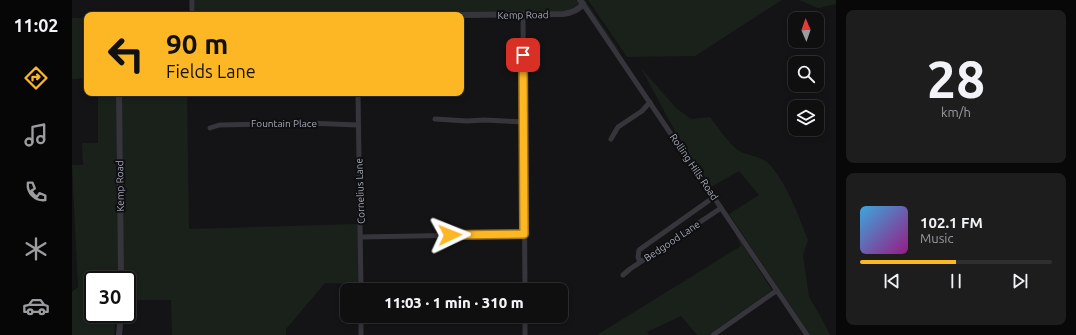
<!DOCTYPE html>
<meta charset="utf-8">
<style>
:root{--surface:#0f0f10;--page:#1d1d1e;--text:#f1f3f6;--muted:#9b9c9f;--line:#2f2f30;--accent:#fdb724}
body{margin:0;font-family:Ubuntu,sans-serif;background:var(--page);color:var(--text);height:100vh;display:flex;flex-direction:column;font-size:15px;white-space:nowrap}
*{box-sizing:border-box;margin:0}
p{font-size:13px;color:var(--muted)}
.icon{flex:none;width:22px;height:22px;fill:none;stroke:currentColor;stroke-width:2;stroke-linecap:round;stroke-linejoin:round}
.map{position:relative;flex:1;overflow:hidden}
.drawer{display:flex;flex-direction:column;gap:10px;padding:10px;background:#080809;width:240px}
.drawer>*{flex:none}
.top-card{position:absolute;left:12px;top:12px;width:380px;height:84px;border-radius:8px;box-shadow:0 2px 6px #0003,0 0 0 1px var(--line);background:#fdb724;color:#111;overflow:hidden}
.needle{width:26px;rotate:358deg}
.fabs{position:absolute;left:716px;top:12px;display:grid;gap:8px}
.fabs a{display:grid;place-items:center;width:36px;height:36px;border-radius:8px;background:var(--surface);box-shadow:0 2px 6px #0003,0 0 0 1px var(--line);font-size:20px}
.speed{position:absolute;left:12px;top:271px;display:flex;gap:8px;font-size:20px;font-weight:700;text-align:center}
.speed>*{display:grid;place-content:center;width:52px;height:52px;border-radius:50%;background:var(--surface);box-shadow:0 2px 6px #0003,0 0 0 1px var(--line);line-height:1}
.speed .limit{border:2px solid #111;border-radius:6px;background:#fff;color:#111}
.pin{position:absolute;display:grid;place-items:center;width:34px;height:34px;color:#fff;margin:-17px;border-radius:8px;box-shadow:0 2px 6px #0006}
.me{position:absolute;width:44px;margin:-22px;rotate:88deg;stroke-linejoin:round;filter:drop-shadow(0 0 3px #0008)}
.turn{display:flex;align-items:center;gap:14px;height:84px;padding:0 16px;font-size:18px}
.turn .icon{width:52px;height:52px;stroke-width:2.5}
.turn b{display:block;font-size:28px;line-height:34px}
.drawer .card{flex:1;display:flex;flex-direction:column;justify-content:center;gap:6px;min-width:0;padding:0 14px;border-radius:8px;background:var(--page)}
.drawer .dial{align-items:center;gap:0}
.dial b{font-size:52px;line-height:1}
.song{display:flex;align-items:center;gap:12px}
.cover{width:48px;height:48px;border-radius:6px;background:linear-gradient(135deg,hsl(200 70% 55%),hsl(310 70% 35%))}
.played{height:4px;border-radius:2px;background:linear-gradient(90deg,var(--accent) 50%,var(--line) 50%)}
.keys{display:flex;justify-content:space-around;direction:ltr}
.trip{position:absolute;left:268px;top:283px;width:228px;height:40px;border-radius:8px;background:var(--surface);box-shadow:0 2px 6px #0003,0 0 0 1px var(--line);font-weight:800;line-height:40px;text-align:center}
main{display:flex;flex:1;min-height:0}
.tab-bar{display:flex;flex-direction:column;width:72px;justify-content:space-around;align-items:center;background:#060606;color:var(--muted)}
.tab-bar .icon{width:28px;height:28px}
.tab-bar .selected{color:var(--accent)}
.tab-bar b{font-size:18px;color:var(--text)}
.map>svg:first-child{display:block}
</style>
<main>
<nav class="tab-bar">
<b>11:02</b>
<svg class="icon selected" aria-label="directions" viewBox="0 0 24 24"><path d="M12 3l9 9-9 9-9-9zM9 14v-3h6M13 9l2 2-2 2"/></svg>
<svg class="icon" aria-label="music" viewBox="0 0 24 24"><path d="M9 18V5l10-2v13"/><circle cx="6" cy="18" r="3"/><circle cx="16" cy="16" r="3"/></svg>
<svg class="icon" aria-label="phone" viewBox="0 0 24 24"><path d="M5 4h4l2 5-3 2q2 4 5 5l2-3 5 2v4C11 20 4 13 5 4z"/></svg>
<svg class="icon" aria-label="climate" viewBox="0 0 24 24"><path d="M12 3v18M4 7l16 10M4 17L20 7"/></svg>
<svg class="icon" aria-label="car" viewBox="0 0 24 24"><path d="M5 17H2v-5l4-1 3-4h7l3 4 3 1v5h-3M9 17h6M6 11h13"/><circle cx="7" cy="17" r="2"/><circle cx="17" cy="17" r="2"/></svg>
</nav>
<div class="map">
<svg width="764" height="335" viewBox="0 0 764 335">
<rect width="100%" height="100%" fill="#141416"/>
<g fill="#1a211b">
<path d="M 123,0 L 504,0 L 507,4 C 499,12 486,11 476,12 L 123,14 Z"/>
<path d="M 511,0 L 513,0 L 549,53 L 546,51 Z"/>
<path d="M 516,0 L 710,0 L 623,56 L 555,57 Z"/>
<path d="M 727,0 L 764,0 L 764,4 L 746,8 Z"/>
<path d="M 0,18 L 15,18 L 15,78 L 0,79 Z"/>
<path d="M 569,68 L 604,108 L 619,119 L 638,117 C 645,126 660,148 669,152 C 679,156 691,157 699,166 C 716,186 726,215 736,240 L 731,255 L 737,297 L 750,319 L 758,335 L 738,335 L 657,214 L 687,195 L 667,171 L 639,187 L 611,146 Z"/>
<path d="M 26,93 L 44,93 L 46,280 L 21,280 L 21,314 L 44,314 L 42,335 L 0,335 L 0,292 L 6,287 L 0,165 L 11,165 L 10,143 L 26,143 Z"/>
<path d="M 49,93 L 115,93 L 117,229 L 286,224 L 287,284 L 253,283 L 214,329 L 214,335 L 100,335 L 99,300 L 55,300 L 55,280 L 51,280 Z"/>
<path d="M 663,233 L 700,290 L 636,335 L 625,335 L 609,316 L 575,332 L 577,335 L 525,335 L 669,246 Z"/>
</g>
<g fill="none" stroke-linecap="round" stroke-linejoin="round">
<g stroke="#35353b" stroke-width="5">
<path d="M 511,4 L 735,335"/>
<path d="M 120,15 L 120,0"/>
<path d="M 451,15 L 453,290"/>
<path d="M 286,93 L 289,290"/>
<path d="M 302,93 L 342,94"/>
<path d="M 363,119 L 395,121 L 412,120 L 452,122"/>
<path d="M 138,128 L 147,125 L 235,123 L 286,125"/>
<path d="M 539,139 L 546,127 L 570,111 L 578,102"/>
<path d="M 289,237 L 452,234"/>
<path d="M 568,262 L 566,257 L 567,250 L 642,197"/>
<path d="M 551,275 L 558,269 L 649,208"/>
<path d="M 453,316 L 453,335"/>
<path d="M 289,335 L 289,316"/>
<path d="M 641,335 L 704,291"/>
</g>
<g stroke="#35353b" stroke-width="6">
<path d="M 389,15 L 491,14 C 499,13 506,11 511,4 L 508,0"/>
<path d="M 47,93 L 49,280"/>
<path d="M 47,335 L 49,314"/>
</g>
</g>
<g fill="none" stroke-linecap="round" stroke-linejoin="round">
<defs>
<path id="route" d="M 378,235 L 452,234 L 451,55"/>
</defs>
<use href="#route" stroke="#a47717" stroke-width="10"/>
<use href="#route" stroke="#fdb724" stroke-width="7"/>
</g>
<g text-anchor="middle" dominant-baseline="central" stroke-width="4" stroke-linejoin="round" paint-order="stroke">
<g font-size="10" fill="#a5aab7" stroke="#0f0f11">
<text transform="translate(451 15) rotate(-1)">Kemp Road</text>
<text x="212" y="123">Fountain Place</text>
<text transform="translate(622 167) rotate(56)">Rolling Hills Road</text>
<text transform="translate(48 186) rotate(-91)">Kemp Road</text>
<text transform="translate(288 191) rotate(-92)">Cornelius Lane</text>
<text transform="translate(600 241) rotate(-34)">Bedgood Lane</text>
</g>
</g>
</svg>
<div class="fabs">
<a><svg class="needle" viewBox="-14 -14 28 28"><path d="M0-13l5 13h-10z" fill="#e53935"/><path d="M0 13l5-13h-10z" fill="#9b9c9f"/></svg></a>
<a><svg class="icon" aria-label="search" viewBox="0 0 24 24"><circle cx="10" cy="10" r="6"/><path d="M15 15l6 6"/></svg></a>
<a><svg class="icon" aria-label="layers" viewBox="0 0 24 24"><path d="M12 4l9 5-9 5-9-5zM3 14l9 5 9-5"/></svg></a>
</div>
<div class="speed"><div class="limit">30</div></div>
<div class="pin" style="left:451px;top:55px;background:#d93025"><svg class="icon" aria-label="arrive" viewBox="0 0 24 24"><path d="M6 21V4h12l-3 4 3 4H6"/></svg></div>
<svg class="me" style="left:378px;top:235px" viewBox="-20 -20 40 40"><path d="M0-17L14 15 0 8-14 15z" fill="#fdb724" stroke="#fff" stroke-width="4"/></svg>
<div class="trip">11:03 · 1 min · 310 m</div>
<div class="top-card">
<div class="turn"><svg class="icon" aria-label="left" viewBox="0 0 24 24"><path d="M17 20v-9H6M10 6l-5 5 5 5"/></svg><div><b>90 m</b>Fields Lane</div></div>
</div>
</div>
<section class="drawer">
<div class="card dial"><b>28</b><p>km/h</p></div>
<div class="card">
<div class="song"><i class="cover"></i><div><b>102.1 FM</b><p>Music</p></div></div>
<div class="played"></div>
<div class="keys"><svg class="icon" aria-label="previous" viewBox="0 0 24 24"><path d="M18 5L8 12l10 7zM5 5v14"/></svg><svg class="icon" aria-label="pause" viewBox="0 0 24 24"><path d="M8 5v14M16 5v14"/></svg><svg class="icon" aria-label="next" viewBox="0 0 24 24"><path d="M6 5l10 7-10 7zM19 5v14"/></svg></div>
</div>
</section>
</main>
